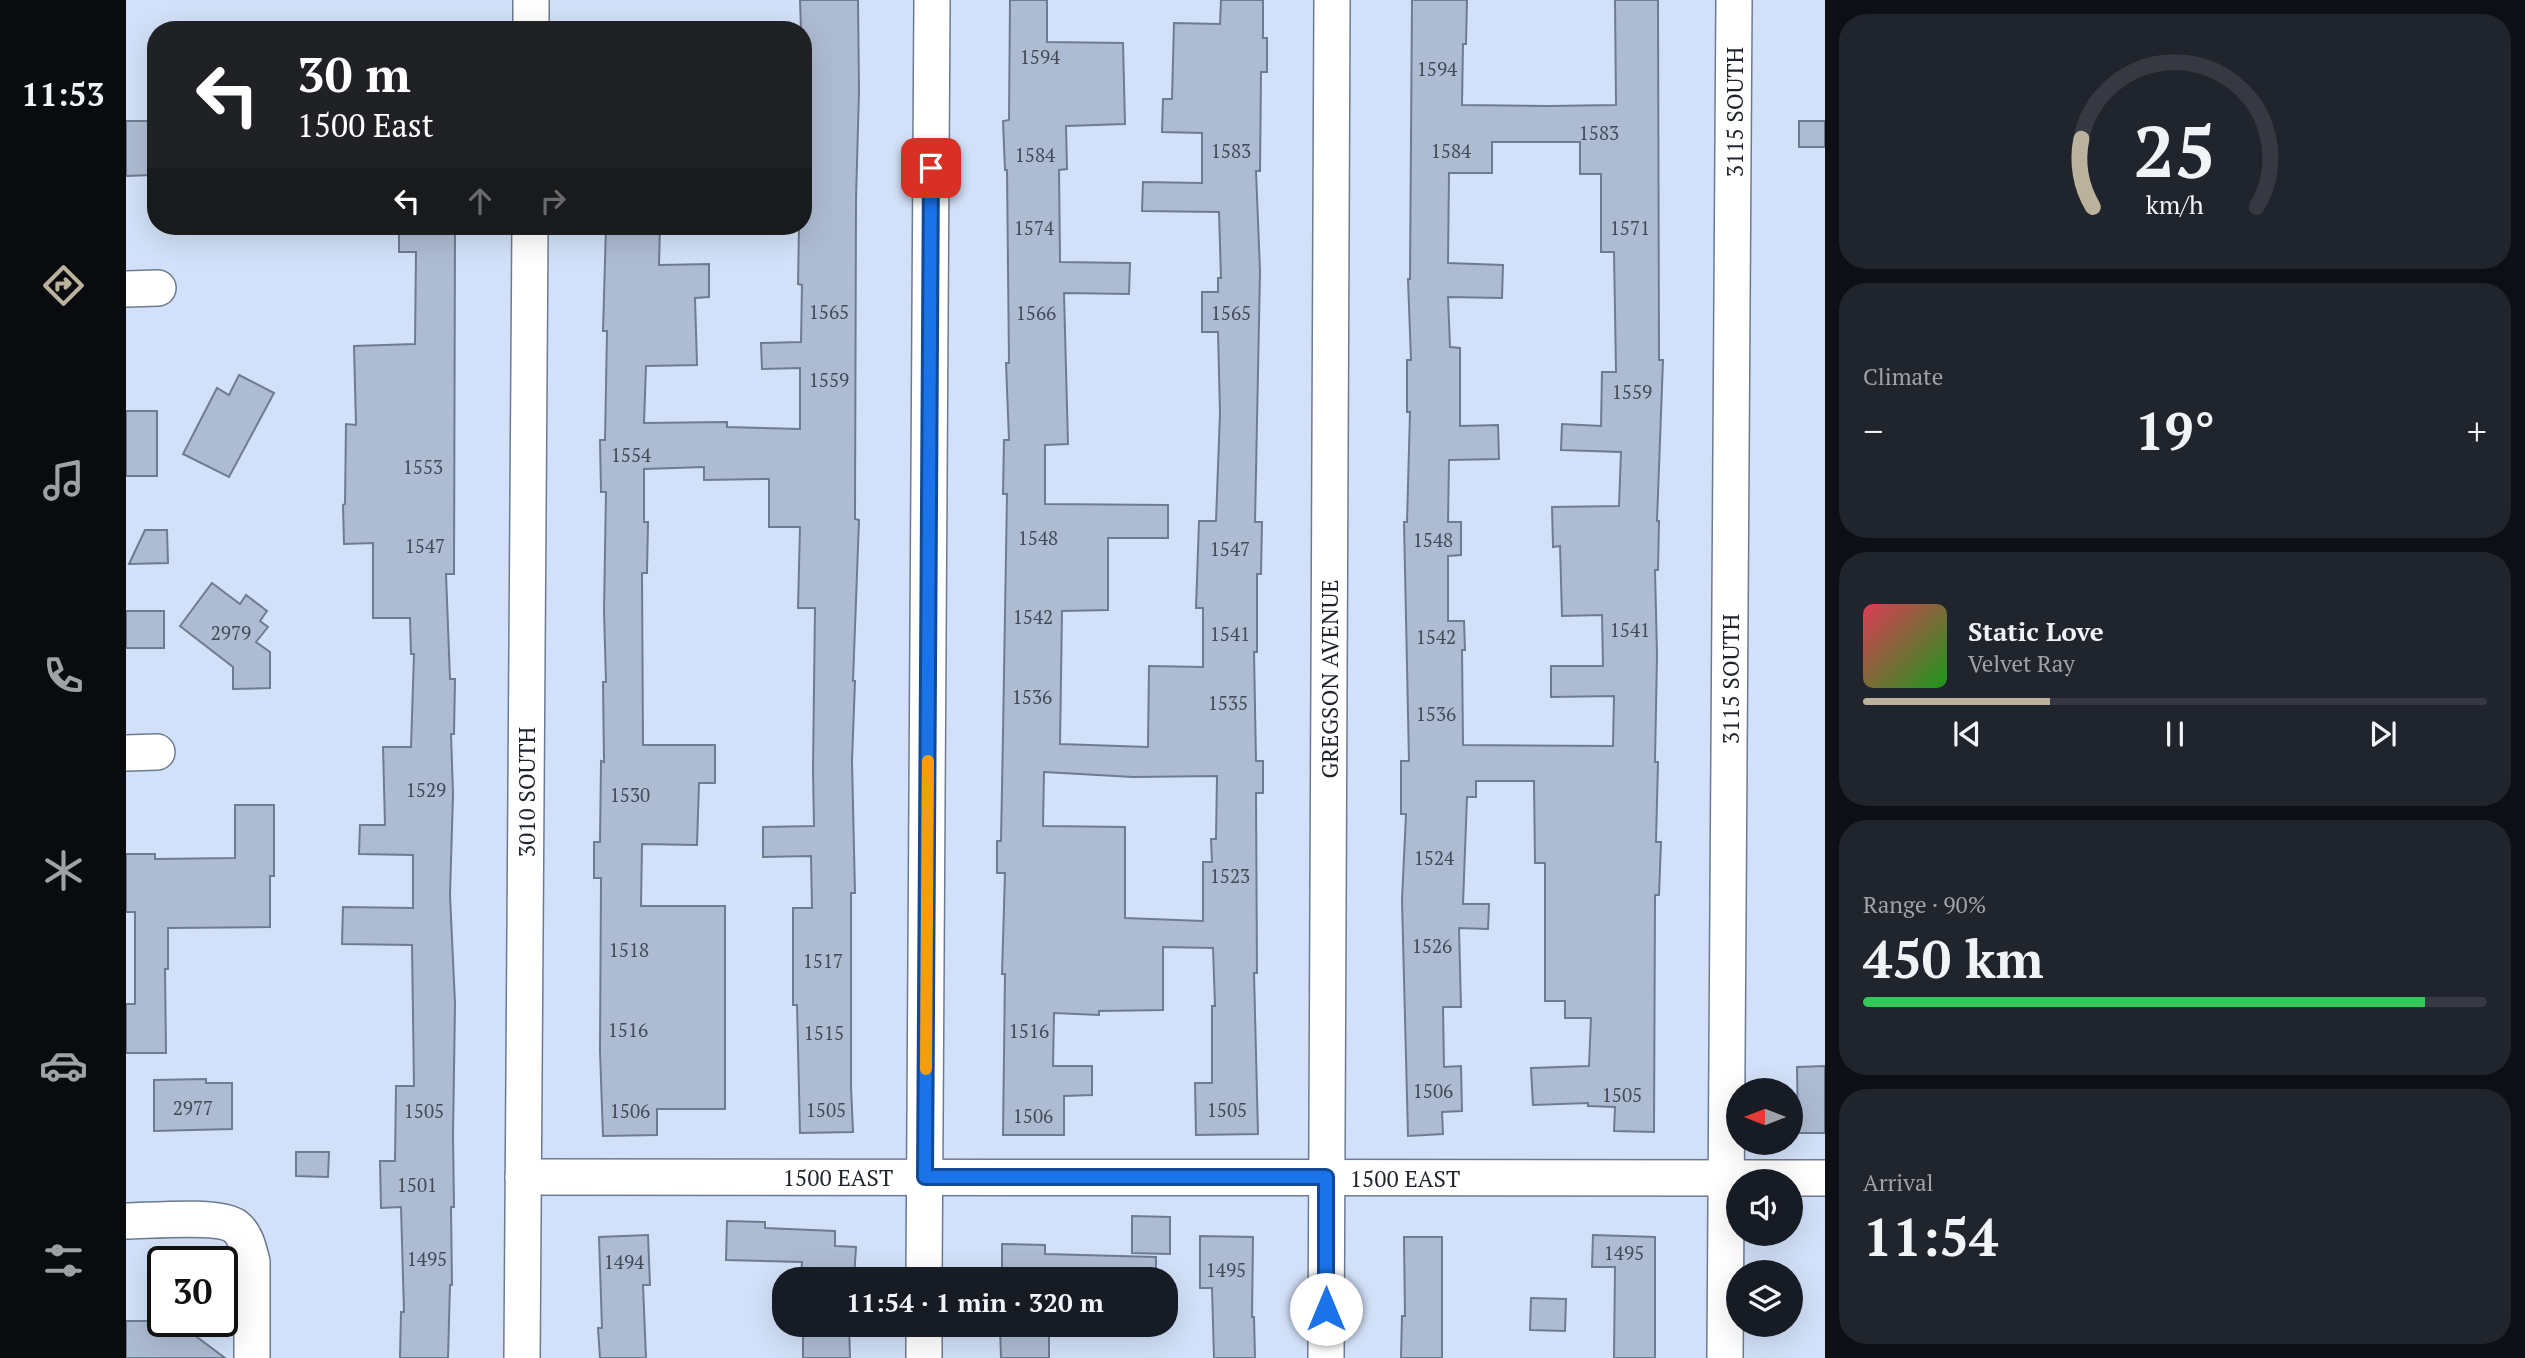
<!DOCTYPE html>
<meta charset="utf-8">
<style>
:root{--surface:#171b24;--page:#20242c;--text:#f1f3f6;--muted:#9ea1a6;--line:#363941;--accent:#bab29d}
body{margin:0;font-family:"PT Serif",serif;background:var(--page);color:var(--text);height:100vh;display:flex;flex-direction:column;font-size:26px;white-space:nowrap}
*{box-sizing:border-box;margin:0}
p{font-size:23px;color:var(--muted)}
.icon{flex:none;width:38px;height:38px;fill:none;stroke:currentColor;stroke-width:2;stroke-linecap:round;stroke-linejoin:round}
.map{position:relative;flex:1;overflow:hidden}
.side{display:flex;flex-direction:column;gap:14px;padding:14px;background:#0d0f14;width:700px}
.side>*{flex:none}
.banner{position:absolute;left:21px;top:21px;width:665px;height:214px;border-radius:28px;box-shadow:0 7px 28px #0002;background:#202124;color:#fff;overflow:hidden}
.needle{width:46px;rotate:270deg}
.controls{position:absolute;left:1600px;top:1078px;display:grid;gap:14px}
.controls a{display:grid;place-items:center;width:77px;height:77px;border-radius:50%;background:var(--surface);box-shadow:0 7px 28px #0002;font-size:35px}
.speed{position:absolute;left:21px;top:1246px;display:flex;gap:14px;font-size:35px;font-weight:700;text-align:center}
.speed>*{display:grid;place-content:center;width:91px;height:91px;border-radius:50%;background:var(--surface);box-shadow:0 7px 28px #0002;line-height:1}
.speed .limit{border:4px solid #111;border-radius:10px;background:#fff;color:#111}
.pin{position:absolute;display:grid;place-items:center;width:60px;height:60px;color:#fff;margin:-30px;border-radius:14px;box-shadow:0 4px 10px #0006}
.me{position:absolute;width:77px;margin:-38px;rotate:0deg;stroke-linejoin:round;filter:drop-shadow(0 0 5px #0008)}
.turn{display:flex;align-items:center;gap:24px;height:147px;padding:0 35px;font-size:32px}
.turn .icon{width:91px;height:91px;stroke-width:2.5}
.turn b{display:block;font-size:49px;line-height:60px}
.lanes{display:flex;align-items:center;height:66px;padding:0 35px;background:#0003;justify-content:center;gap:35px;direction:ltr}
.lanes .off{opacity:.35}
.big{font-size:52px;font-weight:700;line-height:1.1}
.side .widget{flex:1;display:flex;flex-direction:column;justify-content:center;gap:10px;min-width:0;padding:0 24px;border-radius:28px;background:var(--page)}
.side .dial{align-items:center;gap:0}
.dial svg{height:182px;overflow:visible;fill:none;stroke:var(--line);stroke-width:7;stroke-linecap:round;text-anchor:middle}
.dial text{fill:var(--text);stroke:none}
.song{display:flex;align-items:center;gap:21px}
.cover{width:84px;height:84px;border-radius:10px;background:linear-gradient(135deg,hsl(350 70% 55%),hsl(120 70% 35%))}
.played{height:7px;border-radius:4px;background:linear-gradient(90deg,var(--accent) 30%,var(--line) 30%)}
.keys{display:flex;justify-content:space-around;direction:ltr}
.heat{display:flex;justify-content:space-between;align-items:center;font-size:38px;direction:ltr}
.charge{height:10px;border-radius:5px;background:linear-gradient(90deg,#34c759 90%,var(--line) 0)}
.trip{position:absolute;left:646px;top:1267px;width:406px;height:70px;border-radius:28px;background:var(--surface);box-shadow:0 7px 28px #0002;font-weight:700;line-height:70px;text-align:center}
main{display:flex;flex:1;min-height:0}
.menu{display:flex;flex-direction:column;width:126px;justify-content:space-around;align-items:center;background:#090b0e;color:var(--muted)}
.menu .icon{width:49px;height:49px}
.menu .on{color:var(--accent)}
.menu b{font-size:32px;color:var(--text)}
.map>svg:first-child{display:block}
</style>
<main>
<nav class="menu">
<b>11:53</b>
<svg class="icon on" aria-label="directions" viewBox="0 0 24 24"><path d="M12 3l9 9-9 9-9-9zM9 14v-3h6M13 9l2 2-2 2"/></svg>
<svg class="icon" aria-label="music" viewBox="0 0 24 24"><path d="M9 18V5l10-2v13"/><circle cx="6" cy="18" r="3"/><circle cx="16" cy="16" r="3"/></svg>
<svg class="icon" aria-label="phone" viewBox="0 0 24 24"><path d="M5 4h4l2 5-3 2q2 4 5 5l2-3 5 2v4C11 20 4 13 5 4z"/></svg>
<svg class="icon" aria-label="climate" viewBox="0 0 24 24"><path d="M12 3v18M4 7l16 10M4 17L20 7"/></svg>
<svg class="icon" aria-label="car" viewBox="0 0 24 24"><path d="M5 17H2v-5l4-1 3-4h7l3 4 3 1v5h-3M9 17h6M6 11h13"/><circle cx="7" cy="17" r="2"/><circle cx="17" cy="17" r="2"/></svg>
<svg class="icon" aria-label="filters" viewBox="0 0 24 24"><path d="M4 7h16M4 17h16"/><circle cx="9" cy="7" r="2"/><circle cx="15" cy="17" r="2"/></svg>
</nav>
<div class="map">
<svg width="1699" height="1358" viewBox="0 0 1699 1358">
<rect width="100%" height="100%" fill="#d2e1f9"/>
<g fill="#aebcd3" stroke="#6e7c91" stroke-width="2" fill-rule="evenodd">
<path d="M 674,0 L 732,0 L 733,91 L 730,199 L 729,519 L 733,520 L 727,681 L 729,681 L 726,761 L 729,893 L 725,893 L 725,1086 L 727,1132 L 674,1133 L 671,1005 L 667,1005 L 667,908 L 686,908 L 685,856 L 637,857 L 637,827 L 688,826 L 687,769 L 689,608 L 672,608 L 674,527 L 643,527 L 643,479 L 578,480 L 578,467 L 518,469 L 518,522 L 522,522 L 521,573 L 516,573 L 517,745 L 589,745 L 589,783 L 573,783 L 571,845 L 516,844 L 515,906 L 599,906 L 599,1109 L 531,1109 L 531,1135 L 477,1136 L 474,1051 L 475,878 L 468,878 L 468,842 L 474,842 L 475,761 L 478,762 L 477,682 L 480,682 L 478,611 L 480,492 L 475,492 L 474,440 L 479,440 L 481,331 L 477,331 L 480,226 L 534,226 L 533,265 L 583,264 L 583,297 L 569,298 L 571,365 L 520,366 L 518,423 L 601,422 L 601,427 L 674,429 L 674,368 L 636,369 L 635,343 L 675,342 L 676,285 L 672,284 L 673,226 L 677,226 L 678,134 L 677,30 L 675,30 Z"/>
<path d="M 884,0 L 921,0 L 921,42 L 997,43 L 999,124 L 940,126 L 941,169 L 933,170 L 934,262 L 1004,263 L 1003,294 L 938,293 L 942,444 L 919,445 L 919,504 L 1042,505 L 1042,538 L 982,538 L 982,610 L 936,611 L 934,744 L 1022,747 L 1023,666 L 1077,667 L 1077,608 L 1070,608 L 1073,521 L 1090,521 L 1094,413 L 1092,332 L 1076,332 L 1076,292 L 1092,292 L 1092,278 L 1095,278 L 1093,212 L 1016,211 L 1017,182 L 1076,183 L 1076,133 L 1036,132 L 1037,99 L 1046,99 L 1048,23 L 1094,24 L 1095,0 L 1137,0 L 1137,38 L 1141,38 L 1141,72 L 1135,72 L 1134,171 L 1130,171 L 1134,271 L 1129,522 L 1136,522 L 1135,574 L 1131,574 L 1131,652 L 1128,652 L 1130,761 L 1137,761 L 1137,793 L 1130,793 L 1131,973 L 1128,973 L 1132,1134 L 1070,1135 L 1069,1083 L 1086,1083 L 1086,1006 L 1089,1006 L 1087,948 L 1037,947 L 1037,1010 L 973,1011 L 973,1015 L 928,1013 L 927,1066 L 966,1066 L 966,1095 L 938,1096 L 938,1135 L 877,1135 L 879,974 L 876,974 L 879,873 L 871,873 L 871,841 L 875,841 L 877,734 L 881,494 L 877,494 L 878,440 L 883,440 L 880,363 L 883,363 L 881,170 L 879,170 L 877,121 L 883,120 ZM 918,772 L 1007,777 L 1091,776 L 1090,839 L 1085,839 L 1086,862 L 1077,862 L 1077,921 L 999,918 L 999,827 L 917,826 Z"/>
<path d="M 1286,0 L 1341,0 L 1340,44 L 1337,44 L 1336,105 L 1423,106 L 1490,105 L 1489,0 L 1532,0 L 1533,360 L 1537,360 L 1531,521 L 1533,521 L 1532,570 L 1529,570 L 1531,655 L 1529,762 L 1532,762 L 1530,842 L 1535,842 L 1533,895 L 1529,895 L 1528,1132 L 1488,1131 L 1489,1107 L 1462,1106 L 1462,1103 L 1407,1105 L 1405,1068 L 1463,1066 L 1465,1018 L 1439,1018 L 1439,1001 L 1419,1001 L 1419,863 L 1409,863 L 1408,781 L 1350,781 L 1350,797 L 1341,797 L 1337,904 L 1363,904 L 1362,929 L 1333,928 L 1335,1007 L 1317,1007 L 1318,1067 L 1335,1066 L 1336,1111 L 1316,1112 L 1317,1134 L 1282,1136 L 1276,900 L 1280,814 L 1275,814 L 1275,761 L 1283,761 L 1278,522 L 1281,522 L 1284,412 L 1281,412 L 1281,360 L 1285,360 L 1282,279 L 1284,279 ZM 1366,142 L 1454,142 L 1454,174 L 1475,174 L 1475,252 L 1488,252 L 1490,372 L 1476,372 L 1475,426 L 1436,424 L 1435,450 L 1495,452 L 1493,506 L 1426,507 L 1427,547 L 1434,546 L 1436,616 L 1476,615 L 1477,666 L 1425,666 L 1425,697 L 1488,696 L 1487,746 L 1337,745 L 1336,650 L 1339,650 L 1338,621 L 1322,621 L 1322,556 L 1335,555 L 1335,522 L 1322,522 L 1323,460 L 1373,459 L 1372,425 L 1334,426 L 1334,348 L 1324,347 L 1322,297 L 1376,298 L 1377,265 L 1322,263 L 1323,173 L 1366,173 Z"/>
<path d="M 0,121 L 25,121 L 25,175 L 0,176 Z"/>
<rect x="1673" y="121" width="26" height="26"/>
<path d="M 273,226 L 329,226 L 328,574 L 320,574 L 324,679 L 329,679 L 328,734 L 325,734 L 327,794 L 324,895 L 329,1004 L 327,1135 L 328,1207 L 325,1207 L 326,1285 L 324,1285 L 322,1358 L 274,1358 L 275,1312 L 278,1312 L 275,1207 L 255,1208 L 254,1161 L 269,1161 L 270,1086 L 288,1086 L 286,945 L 216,944 L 217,907 L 287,908 L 287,855 L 233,854 L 234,825 L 259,825 L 257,747 L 285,747 L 288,654 L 285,654 L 284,618 L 247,618 L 247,543 L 218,544 L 217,505 L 219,504 L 220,424 L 230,425 L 228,346 L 289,344 L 290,252 L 273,252 Z"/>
<path d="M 113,375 L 148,393 L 103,477 L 57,454 L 91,388 L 103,395 Z"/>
<rect x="0" y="411" width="31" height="65"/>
<path d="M 19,530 L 41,530 L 42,563 L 3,564 Z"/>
<path d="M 86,583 L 114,604 L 120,595 L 141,611 L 134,621 L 142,627 L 130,642 L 144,652 L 144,688 L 107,689 L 107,667 L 54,626 Z"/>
<rect x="0" y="611" width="38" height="37"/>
<path d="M 109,805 L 148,805 L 148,876 L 144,876 L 144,927 L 42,928 L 42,969 L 39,969 L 40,1053 L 0,1053 L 0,1004 L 9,1004 L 9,912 L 0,912 L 0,854 L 29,854 L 29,859 L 109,858 Z"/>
<path d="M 1699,1066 L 1699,1133 L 1672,1133 L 1671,1067 Z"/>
<path d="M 80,1079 L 80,1083 L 106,1083 L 106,1129 L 28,1131 L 28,1080 Z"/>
<path d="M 170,1152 L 203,1152 L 202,1177 L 170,1176 Z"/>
<path d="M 1006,1216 L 1044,1217 L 1044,1254 L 1006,1253 Z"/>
<path d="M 601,1221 L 639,1222 L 639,1228 L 709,1231 L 709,1246 L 730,1247 L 728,1279 L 675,1279 L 676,1262 L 600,1260 Z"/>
<path d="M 522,1235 L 524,1285 L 517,1285 L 520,1358 L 474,1358 L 472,1328 L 476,1328 L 473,1237 Z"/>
<path d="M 1467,1235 L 1529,1237 L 1529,1358 L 1488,1358 L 1489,1267 L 1466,1267 Z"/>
<path d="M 1074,1236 L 1127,1237 L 1126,1317 L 1128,1317 L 1129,1358 L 1088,1358 L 1086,1288 L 1074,1288 Z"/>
<path d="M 1278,1237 L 1316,1237 L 1316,1358 L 1275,1358 L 1276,1316 L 1279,1316 Z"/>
<path d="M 876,1244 L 919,1245 L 919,1254 L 1030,1257 L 1030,1279 L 876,1279 Z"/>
<path d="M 1405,1298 L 1440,1299 L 1439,1331 L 1404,1330 Z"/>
<path d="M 0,1321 L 76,1321 L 67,1334 L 99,1358 L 0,1358 Z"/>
<path d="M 677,1325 L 723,1325 L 724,1358 L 677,1358 Z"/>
<path d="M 887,1325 L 923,1325 L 923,1358 L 875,1358 L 874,1327 L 887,1327 Z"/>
</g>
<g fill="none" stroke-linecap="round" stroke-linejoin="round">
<defs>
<g id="street">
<path d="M 405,30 L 405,0"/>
<path d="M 0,289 L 32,288"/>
<path d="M 0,753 L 31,752"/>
<path d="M 397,1177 L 1699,1178"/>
<path d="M 0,1221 C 23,1221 94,1214 110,1227 C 120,1235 123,1250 126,1262 L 126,1358"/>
<path d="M 798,1279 L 806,0"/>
<path d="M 396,1358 L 404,226"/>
<path d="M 798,1358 L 798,1325"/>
<path d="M 1200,1358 L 1206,0"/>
<path d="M 1599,1358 L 1608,0"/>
</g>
</defs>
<use href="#street" stroke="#6d7b90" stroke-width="38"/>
<use href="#street" stroke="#fff" stroke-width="35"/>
</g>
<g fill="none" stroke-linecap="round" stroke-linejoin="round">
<defs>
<path id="route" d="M 805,168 L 799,1177 L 1200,1177 L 1200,1309"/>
</defs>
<use href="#route" stroke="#114b97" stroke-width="18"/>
<use href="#route" stroke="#1a73e8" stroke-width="12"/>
<path stroke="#f59e0b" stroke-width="12" d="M 800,1069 L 802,761"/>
</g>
<g text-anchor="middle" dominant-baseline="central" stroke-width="7" stroke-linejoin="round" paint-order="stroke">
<g font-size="19" fill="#434a56">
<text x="914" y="56">1594</text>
<text x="1311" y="68">1594</text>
<text x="1473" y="132">1583</text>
<text x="1105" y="150">1583</text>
<text x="1325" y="150">1584</text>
<text x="909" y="154">1584</text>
<text x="908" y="227">1574</text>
<text x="1504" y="227">1571</text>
<text x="703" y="311">1565</text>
<text x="910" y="312">1566</text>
<text x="1105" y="312">1565</text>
<text x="703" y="379">1559</text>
<text x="1506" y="391">1559</text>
<text x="505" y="454">1554</text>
<text x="297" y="466">1553</text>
<text x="912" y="537">1548</text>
<text x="1307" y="539">1548</text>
<text x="299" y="545">1547</text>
<text x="1104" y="548">1547</text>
<text x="907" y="616">1542</text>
<text x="1504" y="629">1541</text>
<text x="105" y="632">2979</text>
<text x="1104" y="633">1541</text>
<text x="1310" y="636">1542</text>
<text x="906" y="696">1536</text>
<text x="1102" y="702">1535</text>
<text x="1310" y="713">1536</text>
<text x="300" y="789">1529</text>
<text x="504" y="794">1530</text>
<text x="1308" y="857">1524</text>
<text x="1104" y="875">1523</text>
<text x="1306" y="945">1526</text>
<text x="503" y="949">1518</text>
<text x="697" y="960">1517</text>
<text x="502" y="1029">1516</text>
<text x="903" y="1030">1516</text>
<text x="698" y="1032">1515</text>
<text x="1307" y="1090">1506</text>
<text x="1496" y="1094">1505</text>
<text x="67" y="1107">2977</text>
<text x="700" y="1109">1505</text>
<text x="1101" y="1109">1505</text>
<text x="298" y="1110">1505</text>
<text x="504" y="1110">1506</text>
<text x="907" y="1115">1506</text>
<text x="291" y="1184">1501</text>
<text x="1498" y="1252">1495</text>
<text x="301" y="1258">1495</text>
<text x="498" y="1261">1494</text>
<text x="1100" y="1269">1495</text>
</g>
<g font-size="23" fill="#1f242d" stroke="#fff">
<text transform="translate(1608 112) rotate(-90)">3115 SOUTH</text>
<text transform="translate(1203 679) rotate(-90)">GREGSON AVENUE</text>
<text transform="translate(1604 679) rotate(-90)">3115 SOUTH</text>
<text transform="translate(400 792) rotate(-90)">3010 SOUTH</text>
<text x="712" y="1177">1500 EAST</text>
<text x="1279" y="1178">1500 EAST</text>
</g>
</g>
</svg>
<div class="controls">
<a><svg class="needle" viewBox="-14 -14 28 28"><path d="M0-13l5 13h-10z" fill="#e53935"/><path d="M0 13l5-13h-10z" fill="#9ea1a6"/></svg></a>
<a><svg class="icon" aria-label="sound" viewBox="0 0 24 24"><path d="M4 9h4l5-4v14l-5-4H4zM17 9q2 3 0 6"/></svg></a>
<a><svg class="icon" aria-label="layers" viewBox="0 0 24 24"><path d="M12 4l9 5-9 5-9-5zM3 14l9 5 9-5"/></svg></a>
</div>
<div class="speed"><div class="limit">30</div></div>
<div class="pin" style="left:805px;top:168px;background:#d93025"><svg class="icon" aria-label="arrive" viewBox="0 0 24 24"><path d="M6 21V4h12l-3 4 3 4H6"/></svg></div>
<svg class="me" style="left:1200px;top:1309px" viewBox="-20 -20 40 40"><circle r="19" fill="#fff"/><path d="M0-13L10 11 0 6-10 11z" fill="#1a73e8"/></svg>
<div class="trip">11:54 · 1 min · 320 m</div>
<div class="banner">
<div class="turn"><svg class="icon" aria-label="left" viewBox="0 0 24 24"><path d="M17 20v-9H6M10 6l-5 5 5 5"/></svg><div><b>30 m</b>1500 East</div></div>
<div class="lanes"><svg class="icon" aria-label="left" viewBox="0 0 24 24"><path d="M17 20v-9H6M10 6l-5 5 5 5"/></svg><svg class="icon off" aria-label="ahead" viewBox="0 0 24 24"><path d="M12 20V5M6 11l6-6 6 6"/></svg><svg class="icon off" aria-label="right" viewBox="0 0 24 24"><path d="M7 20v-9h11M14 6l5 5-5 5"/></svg></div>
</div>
</div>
<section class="side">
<div class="widget dial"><svg viewBox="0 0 100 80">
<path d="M14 69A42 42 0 1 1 86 69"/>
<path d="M14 69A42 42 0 0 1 9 39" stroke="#bab29d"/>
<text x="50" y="56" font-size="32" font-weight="700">25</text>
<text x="50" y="72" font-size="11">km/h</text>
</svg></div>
<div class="widget"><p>Climate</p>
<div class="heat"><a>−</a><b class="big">19°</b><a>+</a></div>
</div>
<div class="widget">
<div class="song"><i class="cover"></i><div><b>Static Love</b><p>Velvet Ray</p></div></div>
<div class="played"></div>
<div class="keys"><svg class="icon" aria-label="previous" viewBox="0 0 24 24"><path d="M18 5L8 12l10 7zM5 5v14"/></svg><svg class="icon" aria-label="pause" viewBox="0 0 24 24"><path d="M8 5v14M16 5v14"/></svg><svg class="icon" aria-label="next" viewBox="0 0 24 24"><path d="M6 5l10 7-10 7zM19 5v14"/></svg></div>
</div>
<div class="widget"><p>Range · 90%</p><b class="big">450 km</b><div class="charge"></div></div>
<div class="widget"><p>Arrival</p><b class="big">11:54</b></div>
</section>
</main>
